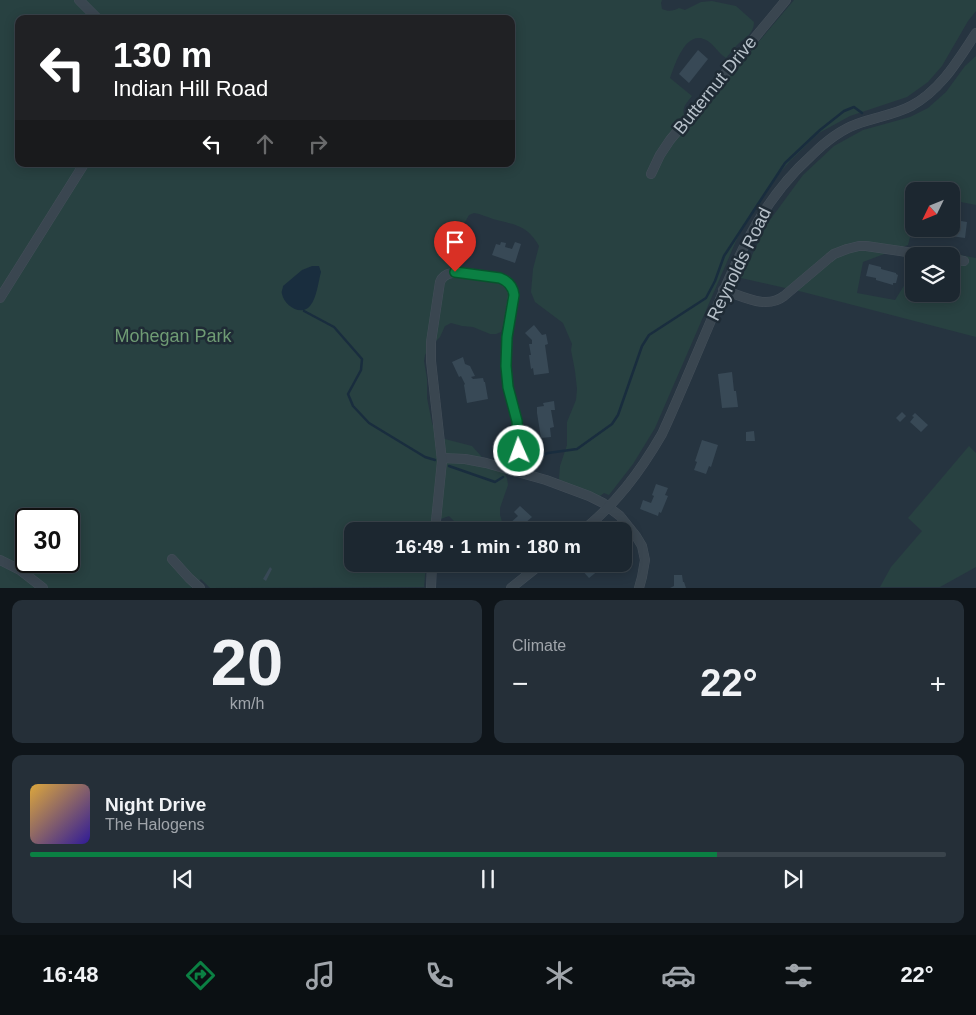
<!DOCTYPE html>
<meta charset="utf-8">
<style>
:root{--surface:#1c2730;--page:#252f38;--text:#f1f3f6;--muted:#a0a5ab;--line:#3a444c;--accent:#0b8043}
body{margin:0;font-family:Helvetica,sans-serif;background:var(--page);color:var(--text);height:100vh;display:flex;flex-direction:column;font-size:19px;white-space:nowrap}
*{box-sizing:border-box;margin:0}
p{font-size:16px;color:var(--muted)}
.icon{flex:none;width:28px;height:28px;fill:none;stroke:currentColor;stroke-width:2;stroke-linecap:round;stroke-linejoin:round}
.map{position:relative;height:588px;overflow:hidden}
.side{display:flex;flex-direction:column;gap:12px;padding:12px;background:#0f151a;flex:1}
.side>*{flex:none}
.guide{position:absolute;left:15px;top:15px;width:500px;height:152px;border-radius:10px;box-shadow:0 2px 12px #0003,0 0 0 1px var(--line);background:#202124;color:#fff;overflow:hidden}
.needle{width:32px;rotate:227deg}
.buttons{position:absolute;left:905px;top:182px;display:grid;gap:10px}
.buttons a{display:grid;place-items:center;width:55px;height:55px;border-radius:10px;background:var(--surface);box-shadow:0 2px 12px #0003,0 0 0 1px var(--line);font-size:25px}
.speed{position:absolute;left:15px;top:508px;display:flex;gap:10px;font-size:25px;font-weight:700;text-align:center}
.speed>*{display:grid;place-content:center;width:65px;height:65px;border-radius:50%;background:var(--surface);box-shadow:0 2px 12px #0003,0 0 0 1px var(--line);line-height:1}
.speed .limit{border:2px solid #111;border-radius:8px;background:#fff;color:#111}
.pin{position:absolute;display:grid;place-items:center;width:42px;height:42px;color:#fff;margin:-51px -21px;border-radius:50% 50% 50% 0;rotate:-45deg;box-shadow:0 0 5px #0007}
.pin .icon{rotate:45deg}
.me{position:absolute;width:55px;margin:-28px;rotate:358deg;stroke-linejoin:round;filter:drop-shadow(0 0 4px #0008)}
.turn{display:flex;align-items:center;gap:18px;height:105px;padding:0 15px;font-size:22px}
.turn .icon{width:65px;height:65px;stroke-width:2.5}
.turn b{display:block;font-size:35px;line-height:42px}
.lanes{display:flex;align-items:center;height:48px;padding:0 15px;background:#0003;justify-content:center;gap:25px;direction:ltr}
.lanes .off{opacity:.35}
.big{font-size:38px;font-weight:700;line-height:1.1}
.side .widget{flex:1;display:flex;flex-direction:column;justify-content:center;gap:8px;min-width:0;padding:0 18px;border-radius:10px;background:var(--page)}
.side .dial{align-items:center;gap:0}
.dial b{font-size:65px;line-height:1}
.song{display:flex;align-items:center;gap:15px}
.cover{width:60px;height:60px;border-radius:8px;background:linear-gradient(135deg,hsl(40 70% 55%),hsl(250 70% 35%))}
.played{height:5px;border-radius:2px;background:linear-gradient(90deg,var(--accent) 75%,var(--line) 75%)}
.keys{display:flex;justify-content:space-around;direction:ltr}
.heat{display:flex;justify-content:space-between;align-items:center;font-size:28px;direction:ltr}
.side .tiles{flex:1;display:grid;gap:12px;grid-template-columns:1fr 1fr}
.widget:last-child{grid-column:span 2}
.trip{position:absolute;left:344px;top:522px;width:288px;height:50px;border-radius:10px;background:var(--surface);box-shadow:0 2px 12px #0003,0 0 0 1px var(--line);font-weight:700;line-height:50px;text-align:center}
.tab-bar{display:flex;height:80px;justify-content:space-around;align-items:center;background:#0b1013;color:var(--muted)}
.tab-bar .icon{width:35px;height:35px}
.tab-bar .active{color:var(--accent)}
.tab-bar b{font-size:22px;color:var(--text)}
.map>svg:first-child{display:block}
</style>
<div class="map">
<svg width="976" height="588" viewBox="0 0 976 588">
<rect width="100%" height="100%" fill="#263440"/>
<g fill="#284141" fill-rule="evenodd">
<path d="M 0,0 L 662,0 L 661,3 L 662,9 C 669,12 673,11 679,8 L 685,10 L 701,2 L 712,1 L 736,6 L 754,22 C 754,34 745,37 737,45 C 733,49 730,54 726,58 C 718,53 714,44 706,40 C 686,29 675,64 670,78 L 692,96 C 682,108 681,111 688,125 L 794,0 L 976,0 L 976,11 L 968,21 L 942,66 L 928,82 L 907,97 L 850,116 L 819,133 L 790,161 L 770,184 L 750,214 L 736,241 L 655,428 L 633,464 L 609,495 L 604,493 L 595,500 L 561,490 L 559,478 L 560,466 L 567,445 L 567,422 L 576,400 L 577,389 L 575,371 L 571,350 L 572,344 L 563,323 L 535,302 L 531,292 L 533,269 L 539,246 C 527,225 515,225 493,219 C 487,217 481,214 474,213 L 469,215 L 454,241 L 450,265 L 451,271 L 468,273 L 507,285 C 510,297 507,304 505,315 C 504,321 503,327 501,332 L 496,334 L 490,334 L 473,327 L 462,326 L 451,323 L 445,326 L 440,337 L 428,349 L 425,355 L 424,361 L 427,379 L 427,398 L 432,423 L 437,435 L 441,438 L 472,446 L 492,468 L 504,473 L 507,478 L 508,485 L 500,508 L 500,515 L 505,531 L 468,531 L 461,528 L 449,516 L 438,520 L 429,526 L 428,531 L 352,531 L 352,564 L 426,564 L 424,587 L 210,588 L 201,579 L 191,588 L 0,588 ZM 19,19 L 511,19 L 511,164 L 19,164 ZM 26,519 L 69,519 L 69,561 L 26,561 Z"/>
<path d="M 976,56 L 976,205 L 951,200 L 951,191 L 914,191 L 914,222 L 908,245 L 863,262 L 857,293 L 895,300 L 914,270 L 914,294 L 951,294 L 951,256 L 926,256 L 932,250 L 976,258 L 976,337 L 803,292 L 741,278 L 767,224 L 803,175 L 834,146 L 863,130 L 910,117 L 928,108 L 946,92 L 965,66 Z"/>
<path d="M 969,446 L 976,453 L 976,567 L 940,587 L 880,587 L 891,567 L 922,531 L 908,518 Z"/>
</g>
<path fill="#192d3e" d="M 312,266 L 319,266 L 321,272 C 318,283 317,297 310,306 C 301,317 284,305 282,294 C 281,291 283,289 283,286 L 302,270 Z"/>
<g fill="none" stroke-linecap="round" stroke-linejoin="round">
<g stroke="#192d3e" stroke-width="2.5">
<path d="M 304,311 L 334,327 L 362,359 L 361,370 L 348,394 L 353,406 L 369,423 L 425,457 L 435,460"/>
<path d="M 531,460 L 548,453 L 577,449 L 612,424 L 618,415 L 642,346 L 649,335 L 706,298 L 715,281 L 724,256 L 785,163 L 820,130 L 844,111 L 854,107 L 862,113"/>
<path d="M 449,466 L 495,482 L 503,477"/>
</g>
</g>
<g fill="#384956">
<path d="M 698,50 L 708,59 L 689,83 L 679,74 Z"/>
<path d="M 961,221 L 967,222 L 965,238 L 951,236 L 952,228 L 951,228 L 951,224 L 960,225 Z"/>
<path d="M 501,242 L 506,243 L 505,247 L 512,249 L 515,242 L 521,244 L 515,263 L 492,255 L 496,244 L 500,245 Z"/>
<path d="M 869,264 L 881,267 L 881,269 L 896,273 L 896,274 L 898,275 L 896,283 L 893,283 L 893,285 L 876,280 L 876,278 L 866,276 Z"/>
<path d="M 534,325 L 542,335 L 546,334 L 548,344 L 545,345 L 549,373 L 534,375 L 533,368 L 531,369 L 529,355 L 531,355 L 529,344 L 532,344 L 532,340 L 525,333 Z"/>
<path d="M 463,357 L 465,364 L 470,366 L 475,376 L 471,377 L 473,379 L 483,378 L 484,382 L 485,382 L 488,399 L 467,403 L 464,385 L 465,384 L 461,376 L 459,377 L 452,362 Z"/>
<path d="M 732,372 L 734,391 L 736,391 L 738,407 L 722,408 L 718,374 Z"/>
<path d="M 554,401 L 555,410 L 551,410 L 554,427 L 550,428 L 551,437 L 541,438 L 537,413 L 537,407 L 544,406 L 543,403 Z"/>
<path d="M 902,412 L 906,416 L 900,422 L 896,418 Z"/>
<path d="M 915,413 L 928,425 L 921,432 L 910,422 L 914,417 L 912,416 Z"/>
<path d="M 754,431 L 755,441 L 746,441 L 746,432 Z"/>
<path d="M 702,440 L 718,445 L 711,467 L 709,466 L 706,474 L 694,470 L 697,462 L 695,461 Z"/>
<path d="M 656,484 L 668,488 L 665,495 L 668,496 L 661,513 L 659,512 L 658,516 L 640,509 L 643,500 L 651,503 L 654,496 L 652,495 Z"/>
<path d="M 520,506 L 532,517 L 516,531 L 509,524 L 518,516 L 514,512 Z"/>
<path d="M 455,564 L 473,564 L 474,565 L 455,568 Z"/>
<path d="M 588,564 L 602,564 L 604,566 L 589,578 L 581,569 Z"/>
<path d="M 270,567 L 272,569 L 266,581 L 263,579 Z"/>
<path d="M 674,575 L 682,575 L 683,582 L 684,582 L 686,588 L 670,588 L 674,586 Z"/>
</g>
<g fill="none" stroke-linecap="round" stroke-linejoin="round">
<defs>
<g id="minor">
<path d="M 79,0 L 98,19"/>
<path d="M 651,174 L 660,155 L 670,140 L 786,0"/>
<path d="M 951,259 L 964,261"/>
<path d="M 723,290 C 743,296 766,310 784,296 L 829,258 L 834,254 L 847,249 L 859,246 L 866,246 L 934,256"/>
<path d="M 0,298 L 84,164"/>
<path d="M 442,458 L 465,459 L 486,463 L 546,480 L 589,496 L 603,503 L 620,516 L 636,536 L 642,546 L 645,560 L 642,577 L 639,588"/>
<path d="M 435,531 L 442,461 L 431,361 L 431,342 L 440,282 C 442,277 446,274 452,273 C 459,271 500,277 507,281 C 511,285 513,289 513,295 L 507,337 L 506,366 L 508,387 L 518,426 L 519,472"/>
<path d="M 582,531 C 616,504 640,472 662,434 C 681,393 698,350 716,309 C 740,251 764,198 811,156 C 824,143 840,130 857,124 C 875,117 894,115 911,106 C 941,90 958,60 976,33"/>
<path d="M 172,559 L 189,578 L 200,588"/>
<path d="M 0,560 L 20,570 L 43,588"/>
<path d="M 431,588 L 432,564"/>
<path d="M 511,588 L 541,564"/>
</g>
</defs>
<use href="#minor" stroke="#444f59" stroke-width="10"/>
<use href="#minor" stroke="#3a4650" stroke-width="9"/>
</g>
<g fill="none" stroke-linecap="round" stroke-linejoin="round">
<defs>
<path id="route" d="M 455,272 L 500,278 C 508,281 513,286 514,295 L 507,337 L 506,366 L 508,387 L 517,421 L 519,451"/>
</defs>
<use href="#route" stroke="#07532c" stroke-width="12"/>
<use href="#route" stroke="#0b8043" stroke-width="9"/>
</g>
<g text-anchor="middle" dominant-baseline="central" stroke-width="5" stroke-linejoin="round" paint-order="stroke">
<g font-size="18" fill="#b7c1ca" stroke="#1f2b35">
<text transform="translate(715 85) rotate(-51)">Butternut Drive</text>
<text transform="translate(739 264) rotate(-64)">Reynolds Road</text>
</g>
<g font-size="18" fill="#6f9b74" stroke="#1f2b35">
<text x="173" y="336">Mohegan Park</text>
</g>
</g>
</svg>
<div class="buttons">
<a><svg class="needle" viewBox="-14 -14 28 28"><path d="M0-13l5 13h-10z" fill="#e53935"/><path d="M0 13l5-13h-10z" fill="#a0a5ab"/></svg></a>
<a><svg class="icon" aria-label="layers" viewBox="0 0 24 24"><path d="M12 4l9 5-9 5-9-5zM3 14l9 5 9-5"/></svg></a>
</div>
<div class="speed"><div class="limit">30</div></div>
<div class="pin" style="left:455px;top:272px;background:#d93025"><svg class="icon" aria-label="arrive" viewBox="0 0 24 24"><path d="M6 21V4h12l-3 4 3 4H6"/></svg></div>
<svg class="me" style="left:519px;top:451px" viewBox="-20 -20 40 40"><circle r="17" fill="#0b8043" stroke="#fff" stroke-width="3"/><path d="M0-11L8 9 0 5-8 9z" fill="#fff"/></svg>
<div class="trip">16:49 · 1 min · 180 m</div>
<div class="guide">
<div class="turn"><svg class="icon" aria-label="left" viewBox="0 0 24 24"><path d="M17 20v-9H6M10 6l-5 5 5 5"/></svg><div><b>130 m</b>Indian Hill Road</div></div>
<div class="lanes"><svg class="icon" aria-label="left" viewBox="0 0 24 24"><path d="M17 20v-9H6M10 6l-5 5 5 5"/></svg><svg class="icon off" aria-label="ahead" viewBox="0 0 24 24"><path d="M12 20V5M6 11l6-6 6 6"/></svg><svg class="icon off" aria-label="right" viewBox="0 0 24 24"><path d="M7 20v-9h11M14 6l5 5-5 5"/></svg></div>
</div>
</div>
<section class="side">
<div class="tiles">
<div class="widget dial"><b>20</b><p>km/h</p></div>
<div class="widget"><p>Climate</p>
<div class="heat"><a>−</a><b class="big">22°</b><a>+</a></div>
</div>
<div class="widget">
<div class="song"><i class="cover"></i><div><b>Night Drive</b><p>The Halogens</p></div></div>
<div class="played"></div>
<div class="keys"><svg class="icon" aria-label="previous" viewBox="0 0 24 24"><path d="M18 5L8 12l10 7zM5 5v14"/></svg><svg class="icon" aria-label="pause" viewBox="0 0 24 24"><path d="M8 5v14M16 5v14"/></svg><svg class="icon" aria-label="next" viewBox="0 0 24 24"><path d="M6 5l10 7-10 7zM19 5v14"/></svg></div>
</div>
</div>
</section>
<nav class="tab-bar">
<b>16:48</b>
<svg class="icon active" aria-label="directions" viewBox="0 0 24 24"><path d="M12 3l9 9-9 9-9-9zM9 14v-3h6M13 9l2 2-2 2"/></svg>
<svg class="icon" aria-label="music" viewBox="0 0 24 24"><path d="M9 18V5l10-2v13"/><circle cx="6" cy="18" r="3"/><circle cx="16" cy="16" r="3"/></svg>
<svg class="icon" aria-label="phone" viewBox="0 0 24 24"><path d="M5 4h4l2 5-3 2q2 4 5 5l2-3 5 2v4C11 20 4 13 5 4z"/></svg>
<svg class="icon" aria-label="climate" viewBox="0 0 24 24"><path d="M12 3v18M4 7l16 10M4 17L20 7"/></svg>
<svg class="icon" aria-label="car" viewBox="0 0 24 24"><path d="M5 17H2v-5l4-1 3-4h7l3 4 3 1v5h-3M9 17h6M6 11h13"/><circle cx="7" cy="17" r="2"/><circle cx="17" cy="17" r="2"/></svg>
<svg class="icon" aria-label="filters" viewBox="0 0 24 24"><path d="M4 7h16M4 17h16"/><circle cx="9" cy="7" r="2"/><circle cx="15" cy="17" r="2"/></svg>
<b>22°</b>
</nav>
